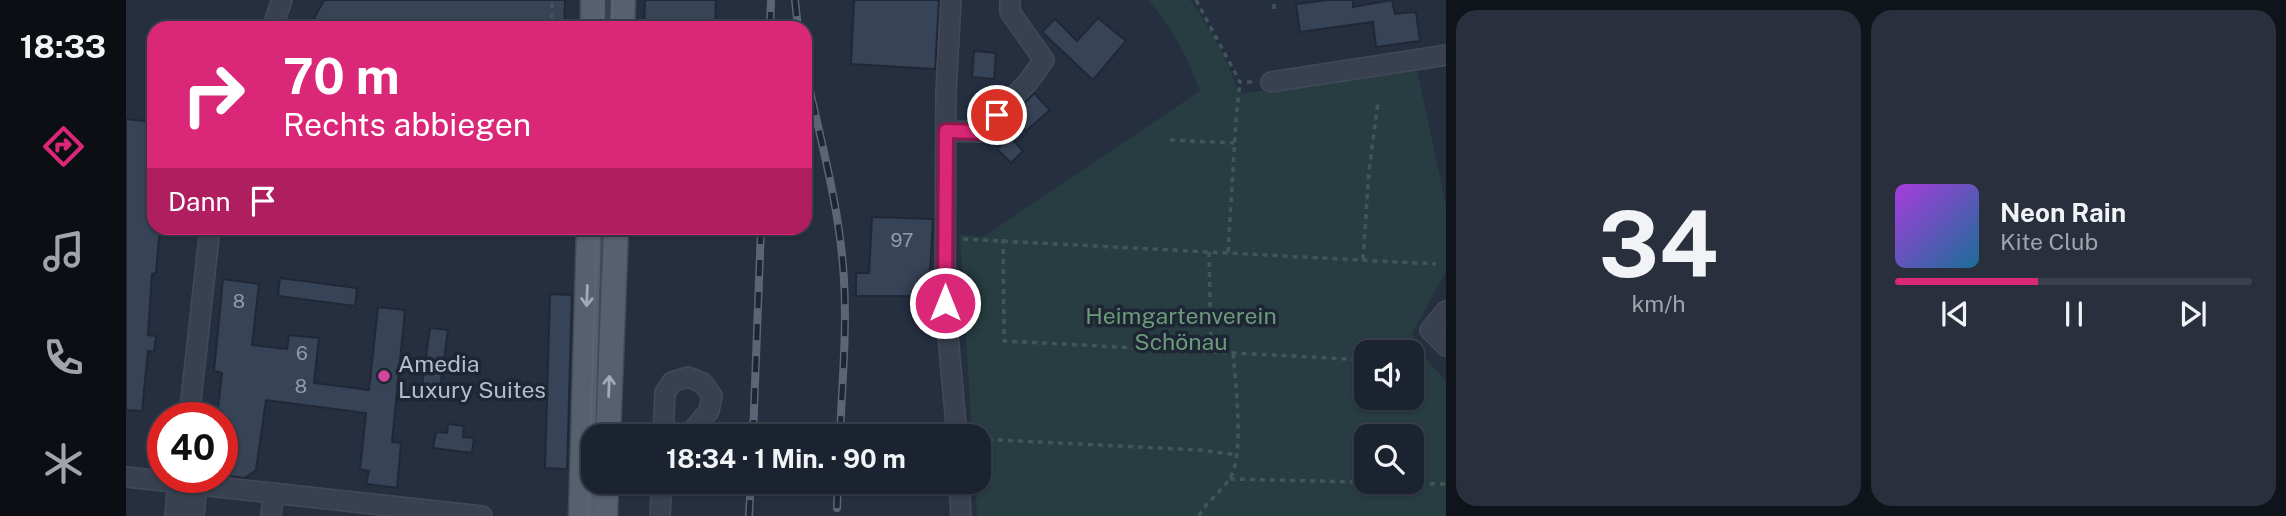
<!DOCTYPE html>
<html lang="de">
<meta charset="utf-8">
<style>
:root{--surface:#1c2330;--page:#292f3c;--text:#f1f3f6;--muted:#a0a4ab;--line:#3a404c;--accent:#db2777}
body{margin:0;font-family:"Public Sans",sans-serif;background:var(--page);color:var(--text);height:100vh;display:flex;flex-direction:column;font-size:26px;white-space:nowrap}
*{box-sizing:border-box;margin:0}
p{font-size:23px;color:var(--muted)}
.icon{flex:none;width:38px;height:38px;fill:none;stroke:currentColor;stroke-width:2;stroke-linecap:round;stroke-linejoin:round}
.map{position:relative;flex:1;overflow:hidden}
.details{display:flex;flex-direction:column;gap:10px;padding:10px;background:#0f131a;width:840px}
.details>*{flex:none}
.hud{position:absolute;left:21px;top:21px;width:665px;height:214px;border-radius:21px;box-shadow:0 2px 5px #0004,0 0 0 2px var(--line);background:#db2777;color:#fff;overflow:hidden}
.tools{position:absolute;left:1228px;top:340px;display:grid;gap:14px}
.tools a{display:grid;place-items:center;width:70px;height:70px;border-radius:14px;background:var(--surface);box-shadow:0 2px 5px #0004,0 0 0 2px var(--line);font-size:35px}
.speed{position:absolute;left:21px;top:402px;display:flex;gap:14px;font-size:35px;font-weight:700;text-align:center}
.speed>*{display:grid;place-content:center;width:91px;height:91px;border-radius:50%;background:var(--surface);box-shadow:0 2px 5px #0004,0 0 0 2px var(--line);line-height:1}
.speed .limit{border:10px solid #d22;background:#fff;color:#111}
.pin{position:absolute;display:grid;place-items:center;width:60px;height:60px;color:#fff;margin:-30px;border:4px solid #fff;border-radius:50%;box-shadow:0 2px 7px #0007}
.me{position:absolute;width:77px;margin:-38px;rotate:0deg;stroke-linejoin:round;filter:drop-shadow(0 0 5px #0008)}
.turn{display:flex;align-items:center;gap:24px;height:147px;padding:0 21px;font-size:32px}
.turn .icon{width:91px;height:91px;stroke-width:2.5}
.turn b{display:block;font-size:49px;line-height:60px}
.then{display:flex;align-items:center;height:66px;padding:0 21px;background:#0003;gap:14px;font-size:26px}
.details .card{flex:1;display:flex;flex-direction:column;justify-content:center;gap:10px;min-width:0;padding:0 24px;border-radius:21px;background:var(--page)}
.details .dial{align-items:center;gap:0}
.dial b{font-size:91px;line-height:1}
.song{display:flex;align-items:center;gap:21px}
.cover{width:84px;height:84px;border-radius:10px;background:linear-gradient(135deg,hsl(280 70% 55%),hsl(200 70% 35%))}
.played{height:7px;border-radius:4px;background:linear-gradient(90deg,var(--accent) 40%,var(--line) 40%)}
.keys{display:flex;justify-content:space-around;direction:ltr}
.details .tiles{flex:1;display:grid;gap:10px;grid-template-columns:repeat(2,1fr)}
.trip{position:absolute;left:455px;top:424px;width:410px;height:70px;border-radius:21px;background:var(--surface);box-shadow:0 2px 5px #0004,0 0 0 2px var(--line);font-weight:700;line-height:70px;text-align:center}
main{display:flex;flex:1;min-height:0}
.dock{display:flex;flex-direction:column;width:126px;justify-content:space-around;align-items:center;background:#0b0e13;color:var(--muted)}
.dock .icon{width:49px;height:49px}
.dock .active{color:var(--accent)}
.dock b{font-size:32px;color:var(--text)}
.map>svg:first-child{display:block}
</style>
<main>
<nav class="dock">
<b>18:33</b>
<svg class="icon active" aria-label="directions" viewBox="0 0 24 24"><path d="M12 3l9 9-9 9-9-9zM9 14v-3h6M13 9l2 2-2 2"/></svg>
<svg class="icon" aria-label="music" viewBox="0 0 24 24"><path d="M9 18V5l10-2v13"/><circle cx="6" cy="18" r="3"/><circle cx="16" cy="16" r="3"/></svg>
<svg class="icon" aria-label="phone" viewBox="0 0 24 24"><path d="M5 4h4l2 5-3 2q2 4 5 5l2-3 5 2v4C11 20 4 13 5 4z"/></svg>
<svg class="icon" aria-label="climate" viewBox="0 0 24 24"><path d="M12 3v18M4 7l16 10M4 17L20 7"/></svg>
</nav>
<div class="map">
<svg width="1320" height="516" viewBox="0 0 1320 516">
<rect width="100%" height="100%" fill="#252f40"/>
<path fill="#273d41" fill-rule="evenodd" d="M 1022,0 L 1064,0 C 1079,19 1108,71 1112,94 L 1291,70 L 1320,205 L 1320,271 L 1286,334 L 1298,356 L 1320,382 L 1320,516 L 851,516 L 849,481 L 852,481 L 852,436 L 846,436 L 834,235 L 857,237 L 1074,91 C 1062,58 1046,27 1022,0 ZM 1241,352 L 1286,352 L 1286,397 L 1241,397 ZM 1241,436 L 1286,436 L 1286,481 L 1241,481 Z"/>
<g fill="#374356" stroke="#202837" stroke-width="2">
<path d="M 198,0 L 439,0 L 438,28 L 183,28 Z"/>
<path d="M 519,0 L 590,0 L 589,28 L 518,28 Z"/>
<path d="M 728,0 L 813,0 L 809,69 L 725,64 Z"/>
<path d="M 1202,0 L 1227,0 L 1227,7 L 1266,0 L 1269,14 L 1290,12 L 1294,41 L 1250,47 L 1247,22 L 1174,32 L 1170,4 Z"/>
<path d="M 972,18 L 1000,41 L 967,80 L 916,32 L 929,19 L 951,41 Z"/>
<path d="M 848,51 L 870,53 L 868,79 L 846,77 Z"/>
<path d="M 908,93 L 924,110 L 900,131 L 887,116 Z"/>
<path d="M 0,119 L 28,122 L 28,228 L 34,228 L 30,273 L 26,274 L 22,335 L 30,336 L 28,352 L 22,351 L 16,411 L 0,410 Z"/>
<path d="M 884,137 L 897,151 L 885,163 L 871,149 Z"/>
<path d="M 746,217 L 807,219 L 804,273 L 805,296 L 730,296 L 730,273 L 743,273 Z"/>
<path d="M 154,278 L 231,288 L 229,306 L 152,296 Z"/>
<path d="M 97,279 L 133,284 L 126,345 L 161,349 L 163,335 L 193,338 L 188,383 L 243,390 L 252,307 L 279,310 L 266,442 L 275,443 L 271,488 L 240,484 L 243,471 L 234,469 L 240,413 L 140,400 L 130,470 L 119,478 L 96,475 L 96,418 L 91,418 L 96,373 L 88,371 Z"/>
<path d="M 424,294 L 446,295 L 441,469 L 419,468 Z"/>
<path d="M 304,328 L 322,330 L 314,389 L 296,386 Z"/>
<path d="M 322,424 L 338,426 L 337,437 L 348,438 L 346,453 L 307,448 L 310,432 L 321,433 Z"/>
</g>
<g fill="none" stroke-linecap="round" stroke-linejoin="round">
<defs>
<g id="minor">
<path d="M 825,0 L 820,91 L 819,303 L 831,436"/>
<path d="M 146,28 L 156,0"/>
<path d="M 481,28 L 482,0"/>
<path d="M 1145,82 L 1320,55"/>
<path d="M 820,131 L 855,132 L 902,82 L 918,60 L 884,12 L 884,0"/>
<path d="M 1320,311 L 1304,330 L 1320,346"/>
<path d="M 63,418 L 84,228"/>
<path d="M 537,436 L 539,393 L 546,382 L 562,377 L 577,383 L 586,396 L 583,411 L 562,436"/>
<path d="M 0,477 L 356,516"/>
<path d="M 833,481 L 835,516"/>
<path d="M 145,514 L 148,493"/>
<path d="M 49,516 L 52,482"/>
<path d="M 68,516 L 71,485"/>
<path d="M 534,516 L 536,481"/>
</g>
<g id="major">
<path d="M 467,0 L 467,28"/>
<path d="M 496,28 L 497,0"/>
<path d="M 482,436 L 490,228"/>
<path d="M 455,516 L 463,228"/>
<path d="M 479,516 L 480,481"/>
</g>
</defs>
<use href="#minor" stroke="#424a59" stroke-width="22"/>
<use href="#major" stroke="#424a59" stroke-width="27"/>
<g stroke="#405659" stroke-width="3.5" stroke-dasharray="5 5" stroke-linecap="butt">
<path d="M 1070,0 L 1114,82 L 1129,82"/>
<path d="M 1148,9 L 1148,0"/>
<path d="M 425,28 L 426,0"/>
<path d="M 1044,140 L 1108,143"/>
<path d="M 837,239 L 1310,264"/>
<path d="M 877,239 L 878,341 L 1241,360"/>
<path d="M 1083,252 L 1085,351"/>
<path d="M 1102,252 L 1110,119 L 1114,82"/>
<path d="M 1237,259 L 1243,171 L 1252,102"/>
<path d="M 852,439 L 1074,450 L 1112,455"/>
<path d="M 1104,479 L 1320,484"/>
<path d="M 1073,516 C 1081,501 1096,491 1104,478 C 1119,454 1109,382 1107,352"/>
</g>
<use href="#minor" stroke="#394150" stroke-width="19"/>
<use href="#major" stroke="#57606f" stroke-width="24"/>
<g stroke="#5b6576" stroke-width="2">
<path d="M 474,0 L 477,28"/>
<path d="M 486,25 L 487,0"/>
<path d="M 462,516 L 471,228"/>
</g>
<defs>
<g id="rail">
<path d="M 669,0 L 672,28"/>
<path d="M 644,28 L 645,0"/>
<path d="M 679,68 C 694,139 714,207 718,280 C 721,331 716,384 714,436"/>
<path d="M 627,436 L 635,228"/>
<path d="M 711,508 L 712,481"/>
<path d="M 623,516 L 625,481"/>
</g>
</defs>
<use href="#rail" stroke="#5b6576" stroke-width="8"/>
<use href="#rail" stroke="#1e2635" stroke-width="5" stroke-dasharray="16" stroke-linecap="butt"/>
</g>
<defs><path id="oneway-shaft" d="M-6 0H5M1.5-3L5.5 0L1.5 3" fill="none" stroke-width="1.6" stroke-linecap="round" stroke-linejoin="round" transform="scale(1.75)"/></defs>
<g stroke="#a2aab8">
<use href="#oneway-shaft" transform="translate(461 296) rotate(92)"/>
<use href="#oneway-shaft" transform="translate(483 386) rotate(-88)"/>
</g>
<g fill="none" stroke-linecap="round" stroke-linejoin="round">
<defs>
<path id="route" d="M 819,303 L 820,131 L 855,132 L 871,115"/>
</defs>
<use href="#route" stroke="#8e194d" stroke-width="18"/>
<use href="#route" stroke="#db2777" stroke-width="12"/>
</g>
<circle fill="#d1479c" stroke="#1e2635" stroke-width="2.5" cx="258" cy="376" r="7"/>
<g text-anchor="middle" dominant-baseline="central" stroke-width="7" stroke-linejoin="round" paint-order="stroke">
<g font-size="19" fill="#949cab">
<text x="776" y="240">97</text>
<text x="113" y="301">8</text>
<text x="176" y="353">6</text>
<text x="175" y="386">8</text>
</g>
<g font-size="23" fill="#6c9b79" stroke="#1e2635">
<text x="1055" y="315">Heimgartenverein<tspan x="1055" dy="26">Schönau</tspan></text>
</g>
<g font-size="23" fill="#b5bcca" stroke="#1e2635" text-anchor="start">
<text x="272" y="363">Amedia<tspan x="272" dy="26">Luxury Suites</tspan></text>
</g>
</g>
</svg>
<div class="tools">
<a><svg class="icon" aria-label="sound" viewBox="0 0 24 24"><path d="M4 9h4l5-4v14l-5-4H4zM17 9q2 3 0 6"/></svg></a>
<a><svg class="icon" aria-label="search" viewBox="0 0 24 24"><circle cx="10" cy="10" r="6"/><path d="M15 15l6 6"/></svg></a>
</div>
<div class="speed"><div class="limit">40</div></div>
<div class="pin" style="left:871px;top:115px;background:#d93025"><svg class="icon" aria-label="arrive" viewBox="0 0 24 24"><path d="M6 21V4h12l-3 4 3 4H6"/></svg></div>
<svg class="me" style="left:819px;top:303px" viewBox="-20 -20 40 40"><circle r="17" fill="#db2777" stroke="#fff" stroke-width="3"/><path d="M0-11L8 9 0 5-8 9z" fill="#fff"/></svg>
<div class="trip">18:34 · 1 Min. · 90 m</div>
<div class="hud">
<div class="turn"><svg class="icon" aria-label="right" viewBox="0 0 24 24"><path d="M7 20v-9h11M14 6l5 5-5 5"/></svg><div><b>70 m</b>Rechts abbiegen</div></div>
<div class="then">Dann<svg class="icon" aria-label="arrive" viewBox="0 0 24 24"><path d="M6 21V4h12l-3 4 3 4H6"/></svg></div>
</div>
</div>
<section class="details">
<div class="tiles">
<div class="card dial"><b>34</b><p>km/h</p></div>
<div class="card">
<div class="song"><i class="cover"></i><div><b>Neon Rain</b><p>Kite Club</p></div></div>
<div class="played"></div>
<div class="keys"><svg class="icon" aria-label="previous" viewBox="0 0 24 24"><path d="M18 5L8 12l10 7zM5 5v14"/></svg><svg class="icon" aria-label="pause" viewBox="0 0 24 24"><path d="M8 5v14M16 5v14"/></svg><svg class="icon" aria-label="next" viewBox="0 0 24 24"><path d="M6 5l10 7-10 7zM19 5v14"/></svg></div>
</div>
</div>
</section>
</main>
